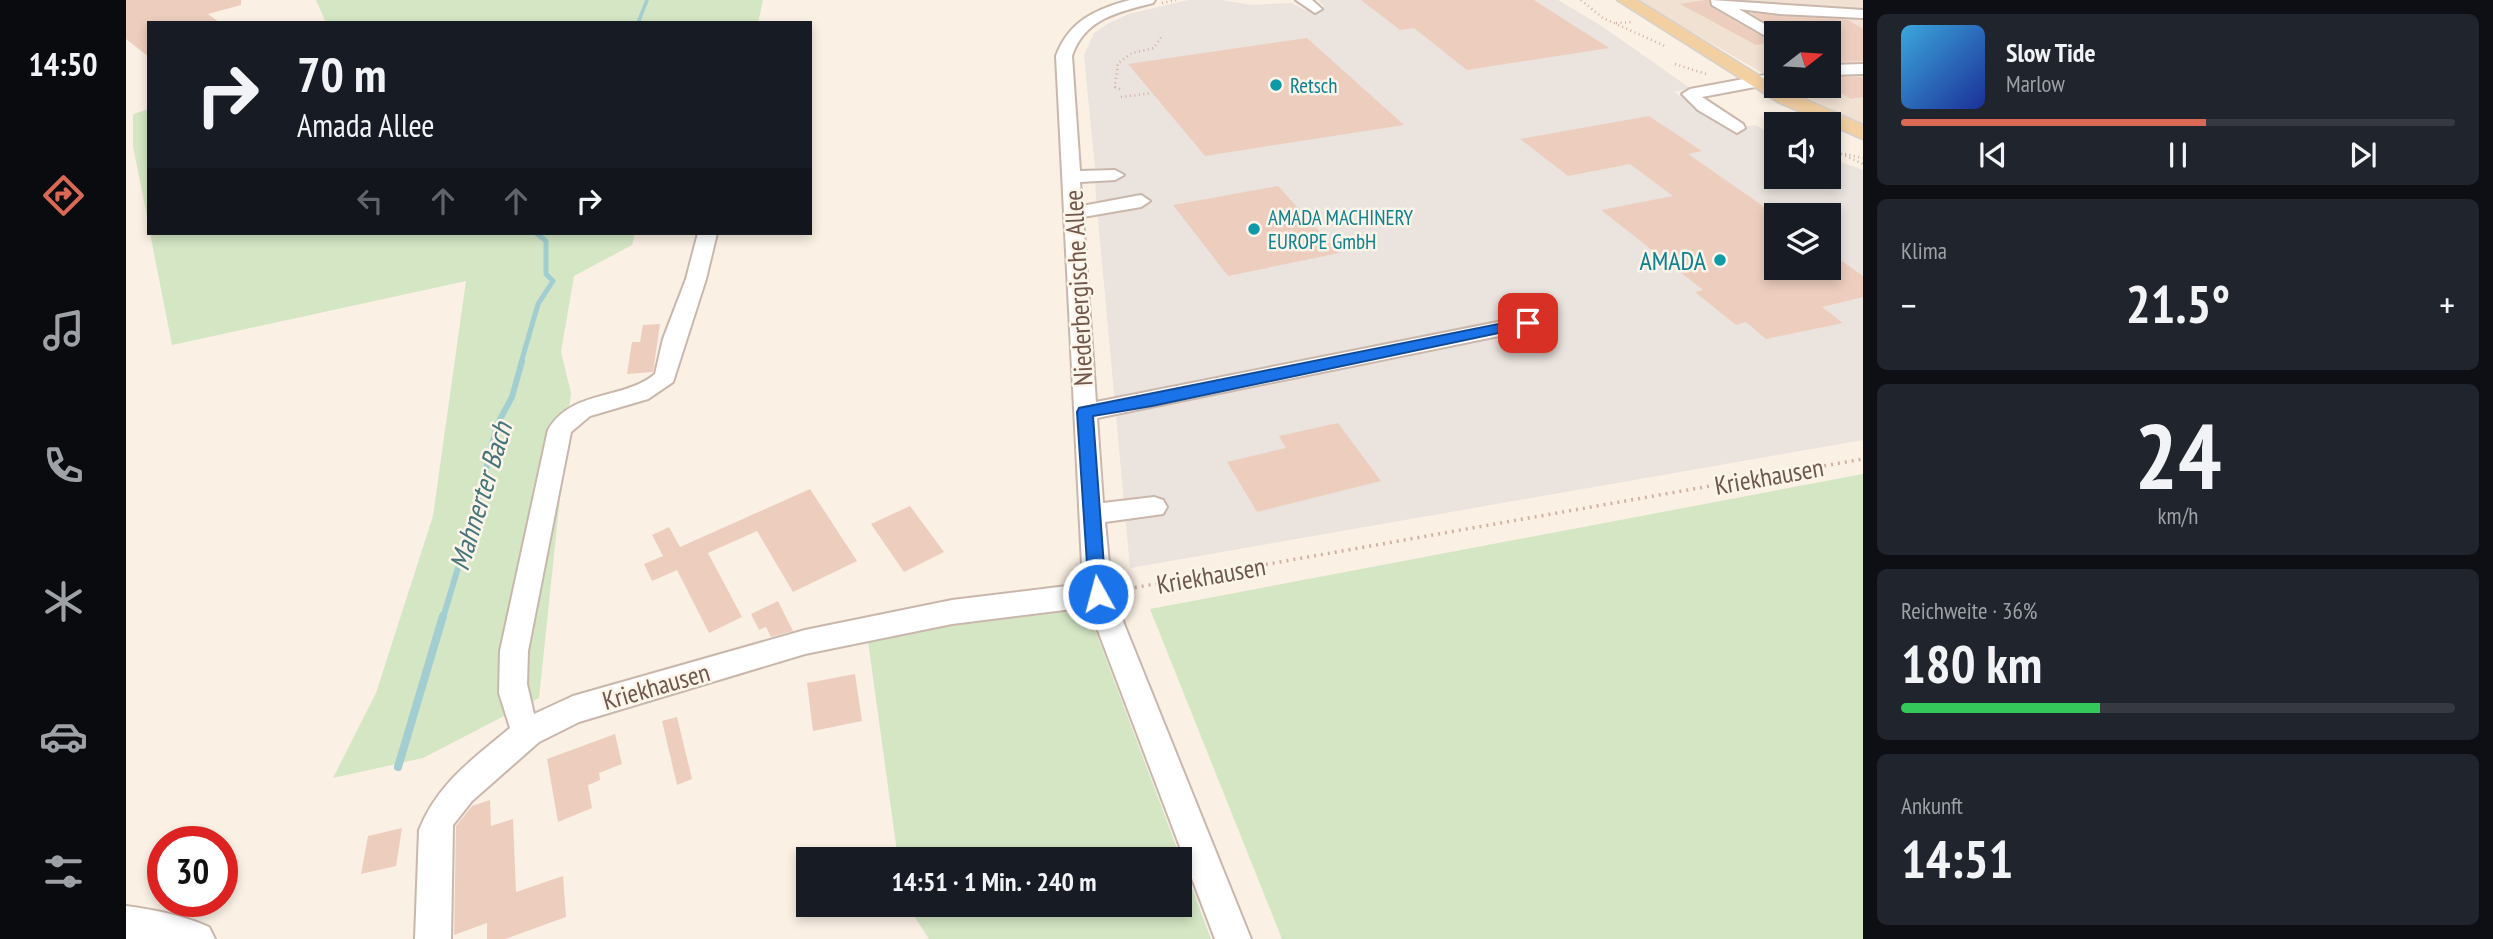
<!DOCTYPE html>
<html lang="de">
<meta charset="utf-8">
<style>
:root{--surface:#171b24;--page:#20242c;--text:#f1f3f6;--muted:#9ea1a6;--line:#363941;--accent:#d96954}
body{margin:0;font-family:"PT Sans Narrow",sans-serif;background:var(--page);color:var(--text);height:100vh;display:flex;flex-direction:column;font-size:26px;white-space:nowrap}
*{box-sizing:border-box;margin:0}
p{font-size:23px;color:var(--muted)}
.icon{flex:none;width:38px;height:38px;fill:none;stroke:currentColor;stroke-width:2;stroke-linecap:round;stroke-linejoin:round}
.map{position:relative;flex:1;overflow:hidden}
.drawer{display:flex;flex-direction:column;gap:14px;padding:14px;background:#0d0f14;width:630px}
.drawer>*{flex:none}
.top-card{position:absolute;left:21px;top:21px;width:665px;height:214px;border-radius:0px;box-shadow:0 4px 10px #0003;background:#171b24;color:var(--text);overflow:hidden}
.needle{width:46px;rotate:73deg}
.tools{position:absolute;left:1638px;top:21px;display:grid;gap:14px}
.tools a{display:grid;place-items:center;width:77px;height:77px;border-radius:0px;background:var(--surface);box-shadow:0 4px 10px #0003;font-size:35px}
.speed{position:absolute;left:21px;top:826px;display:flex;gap:14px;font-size:35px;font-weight:700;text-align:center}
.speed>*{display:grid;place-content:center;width:91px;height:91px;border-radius:50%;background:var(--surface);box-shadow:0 4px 10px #0003;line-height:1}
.speed .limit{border:10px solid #d22;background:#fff;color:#111}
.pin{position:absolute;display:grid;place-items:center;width:60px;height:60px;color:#fff;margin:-30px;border-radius:14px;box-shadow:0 4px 10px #0006}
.me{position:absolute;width:77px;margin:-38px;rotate:353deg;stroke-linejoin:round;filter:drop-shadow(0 0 5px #0008)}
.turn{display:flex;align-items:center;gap:24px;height:147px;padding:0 35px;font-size:32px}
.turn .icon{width:91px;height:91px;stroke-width:2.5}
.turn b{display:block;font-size:49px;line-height:60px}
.lanes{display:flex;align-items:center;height:66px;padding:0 35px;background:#0003;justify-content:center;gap:35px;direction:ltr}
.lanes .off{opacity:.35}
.big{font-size:52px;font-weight:700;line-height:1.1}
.drawer .widget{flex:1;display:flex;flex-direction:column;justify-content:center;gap:10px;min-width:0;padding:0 24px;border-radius:10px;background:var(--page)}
.drawer .dial{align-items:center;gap:0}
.dial b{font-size:91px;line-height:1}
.song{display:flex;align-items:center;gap:21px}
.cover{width:84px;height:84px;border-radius:10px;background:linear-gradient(135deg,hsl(200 70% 55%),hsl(230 70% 35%))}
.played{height:7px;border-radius:4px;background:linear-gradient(90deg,var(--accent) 55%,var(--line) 55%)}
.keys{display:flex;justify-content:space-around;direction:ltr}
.heat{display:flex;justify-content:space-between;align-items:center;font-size:38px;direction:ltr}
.charge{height:10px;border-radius:5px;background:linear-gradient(90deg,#34c759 36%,var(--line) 0)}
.trip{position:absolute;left:670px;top:847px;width:396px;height:70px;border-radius:0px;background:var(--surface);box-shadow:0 4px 10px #0003;font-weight:700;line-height:70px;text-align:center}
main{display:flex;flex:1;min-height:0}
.dock{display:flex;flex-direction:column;width:126px;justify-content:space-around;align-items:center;background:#090b0e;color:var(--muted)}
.dock .icon{width:49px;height:49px}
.dock .active{color:var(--accent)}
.dock b{font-size:32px;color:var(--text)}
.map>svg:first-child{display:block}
</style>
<main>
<nav class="dock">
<b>14:50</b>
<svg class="icon active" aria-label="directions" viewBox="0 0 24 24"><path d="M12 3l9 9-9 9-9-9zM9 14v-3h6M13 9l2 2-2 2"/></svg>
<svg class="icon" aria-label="music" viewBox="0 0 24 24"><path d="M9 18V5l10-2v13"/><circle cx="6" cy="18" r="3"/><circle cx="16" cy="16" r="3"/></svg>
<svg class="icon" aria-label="phone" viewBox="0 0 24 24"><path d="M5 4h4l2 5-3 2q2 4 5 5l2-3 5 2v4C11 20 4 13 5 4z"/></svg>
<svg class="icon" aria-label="climate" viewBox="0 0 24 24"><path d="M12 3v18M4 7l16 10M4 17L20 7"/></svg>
<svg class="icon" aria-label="car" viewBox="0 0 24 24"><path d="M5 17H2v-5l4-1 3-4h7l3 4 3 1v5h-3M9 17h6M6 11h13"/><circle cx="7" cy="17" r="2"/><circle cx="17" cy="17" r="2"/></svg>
<svg class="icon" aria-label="filters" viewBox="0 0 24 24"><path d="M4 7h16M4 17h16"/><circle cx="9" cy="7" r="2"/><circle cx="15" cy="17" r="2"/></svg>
</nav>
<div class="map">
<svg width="1737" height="939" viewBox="0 0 1737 939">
<rect width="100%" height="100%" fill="#faf0e4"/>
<path fill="#f1e1d3" d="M 1511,0 L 1737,0 L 1737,125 L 1658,86 L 1703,86 L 1703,33 L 1650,33 L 1650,81 Z"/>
<path fill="#eae3de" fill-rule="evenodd" d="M 1062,0 L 1096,0 L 1125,5 L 1165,3 L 1179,10 L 1199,7 L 1192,0 L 1432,0 L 1477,27 L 1564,88 L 1548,92 L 1605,129 L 1629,125 L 1650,136 L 1650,177 L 1703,177 L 1703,158 L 1737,170 L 1737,440 L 1004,568 L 970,197 L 969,183 L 990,180 L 988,169 L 969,168 L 958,55 L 968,33 L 983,23 L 1003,14 ZM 1650,215 L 1703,215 L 1703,268 L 1650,268 Z"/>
<g fill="#d4e6c4">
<path d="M 190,0 L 637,0 L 632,23 L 200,23 Z"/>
<path d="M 23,109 L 23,226 L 7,146 L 7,114 Z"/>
<path d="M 24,233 L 509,233 L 506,245 L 448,276 L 435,352 L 445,393 L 413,698 L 297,758 L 207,778 L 250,693 L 307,516 L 340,281 L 46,345 Z"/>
<path d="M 1737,474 L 1737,939 L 1156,939 L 1024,609 Z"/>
<path d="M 949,606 L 962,611 L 1085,939 L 803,939 L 781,905 L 1054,905 L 1054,859 L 772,859 L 741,634 Z"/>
</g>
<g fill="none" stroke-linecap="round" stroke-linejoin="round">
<path stroke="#a2ced2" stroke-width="3.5" d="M 512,23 L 521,0"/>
<path stroke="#a2ced2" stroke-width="5" d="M 395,363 L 412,304 L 427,281 L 420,274 L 420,241 L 410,233"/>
<path stroke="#a2ced2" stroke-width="6" d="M 317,618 L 352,501 L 371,425 L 386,397 L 396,361"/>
<path stroke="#a2ced2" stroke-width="8" d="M 272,767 L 317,616"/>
</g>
<g fill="#edcebe">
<path d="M 0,0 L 115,0 L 115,5 L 82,14 L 94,23 L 23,23 L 23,57 L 0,39 Z"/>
<path d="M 1235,0 L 1408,0 L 1483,48 L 1341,70 L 1288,28 L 1274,30 Z"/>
<path d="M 1579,0 L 1583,0 L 1585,7 L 1645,42 L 1630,45 L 1554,4 Z"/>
<path d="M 1625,13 L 1722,20 L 1737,29 L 1737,61 L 1703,62 L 1703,33 L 1655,33 Z"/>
<path d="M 1181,38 L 1278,125 L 1079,156 L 1002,64 Z"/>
<path d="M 1703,77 L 1737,77 L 1737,97 L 1725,99 L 1703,87 Z"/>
<path d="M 1523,116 L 1576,151 L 1562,154 L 1650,215 L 1650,268 L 1703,268 L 1703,252 L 1737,276 L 1737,297 L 1696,307 L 1717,323 L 1640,339 L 1620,322 L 1610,325 L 1569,292 L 1577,290 L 1475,210 L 1547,196 L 1504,164 L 1442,176 L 1394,139 Z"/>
<path d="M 1152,186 L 1213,253 L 1102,276 L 1047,205 Z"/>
<path d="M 534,324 L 527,372 L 501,374 L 506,342 L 514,342 L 517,325 Z"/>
<path d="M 1212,423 L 1255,481 L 1131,512 L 1101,462 L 1160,448 L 1153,436 Z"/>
<path d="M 684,489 L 731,561 L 667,592 L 631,531 L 582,553 L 616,617 L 583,633 L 551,570 L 526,581 L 518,564 L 537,556 L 526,535 L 543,527 L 554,547 Z"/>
<path d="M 784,506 L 818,552 L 778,572 L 745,524 Z"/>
<path d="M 652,601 L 667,631 L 645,637 L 640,627 L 633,630 L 625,614 Z"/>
<path d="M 729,674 L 736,721 L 687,731 L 681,683 Z"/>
<path d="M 551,717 L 566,779 L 551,785 L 536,721 Z"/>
<path d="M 489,734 L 496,764 L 473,773 L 474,780 L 462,785 L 466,808 L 432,822 L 421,759 Z"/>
<path d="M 364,800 L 365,826 L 387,819 L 390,892 L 437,876 L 440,917 L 379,939 L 361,939 L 361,923 L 328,935 L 330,826 L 346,806 Z"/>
<path d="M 276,828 L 270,866 L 235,874 L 242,836 Z"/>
</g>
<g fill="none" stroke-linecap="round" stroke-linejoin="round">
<defs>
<g id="minor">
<path d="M 1004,0 L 1029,0 L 1027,3 C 992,12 958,19 946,56 L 954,171 L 989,170 L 998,175 L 989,180 L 954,182 L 956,206 L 1015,195 L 1024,201 L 1015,207 L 957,217 L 970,402 L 1402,316 L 1409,318 L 1413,323 L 1409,328 L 1402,330 L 971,418 L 977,503 L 1028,497 L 1037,500 L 1041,507 L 1037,514 L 979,522 L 986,594 L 1125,939 L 1089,939 L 963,607 L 826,624 L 679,654 L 453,722 L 413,742 L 346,801 L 327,825 L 325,939 L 289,939 L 293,830 C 312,783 346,760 384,728 L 373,693 L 374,651 L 422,430 C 446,389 496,401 529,374 L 537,339 L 560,279 L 572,233 L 591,233 L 580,279 L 547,382 L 522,399 L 464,416 L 445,432 L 402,651 L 401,684 L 408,714 L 447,696 L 679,630 L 826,600 L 957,584 L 930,56 C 943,21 970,9 1004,0 Z"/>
<path d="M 1170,0 L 1186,0 L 1196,9 L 1189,13 Z"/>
<path d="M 1585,0 L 1737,10 L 1737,18 L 1654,14 L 1613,9 L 1653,33 L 1650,33 L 1650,42 L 1586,5 Z"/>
<path d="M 1737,64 L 1737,74 L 1703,75 L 1703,65 Z"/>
<path d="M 1650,73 L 1650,83 L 1576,97 L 1617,124 L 1619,128 L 1611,133 L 1572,110 L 1556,94 L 1564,89 Z"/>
<path d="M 0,906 C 29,910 56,915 83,927 L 89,939 L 0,939 Z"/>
</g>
<path id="major" d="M 1491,0 L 1511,0 L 1650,86 L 1737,125 L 1737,139 L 1652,102 Z"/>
</defs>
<use href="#minor" stroke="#cab7ac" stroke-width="4"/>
<use href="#major" stroke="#d7d0cd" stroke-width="3"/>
<g stroke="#d1b1a2" stroke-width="2.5" stroke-dasharray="1 3.5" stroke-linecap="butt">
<path d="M 1455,0 L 1477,18 L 1541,47"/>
<path d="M 1036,3 L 1050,0"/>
<path d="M 1490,23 L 1506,22"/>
<path d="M 1549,64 L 1580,74"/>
<path d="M 994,89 L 989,87 L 992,63 L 1006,53 L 1028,48 L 1036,36"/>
<path d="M 995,97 L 1026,93"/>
<path d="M 1659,118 L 1667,124"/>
<path d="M 1638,120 L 1650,124"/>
<path d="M 1703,148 L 1737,164"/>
<path d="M 1719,154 L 1737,158"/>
</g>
<path stroke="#d1b1a2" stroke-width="3.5" stroke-dasharray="2 5" stroke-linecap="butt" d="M 995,590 L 1737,459"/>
<use href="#minor" fill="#fff" fill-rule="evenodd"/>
<use href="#major" fill="#f3d0a2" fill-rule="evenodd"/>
</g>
<path fill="#1a73e8" stroke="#114b97" stroke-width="2" d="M 1402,318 L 1408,323 L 1406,326 L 1026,406 L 967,416 L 980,594 L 978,599 L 972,601 L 965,599 L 963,594 L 951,412 L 953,408 Z"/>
<g fill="#0f9aa8" stroke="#fdf4ea" stroke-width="2.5">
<circle cx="1150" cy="85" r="7"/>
<circle cx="1128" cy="229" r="7"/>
<circle cx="1594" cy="260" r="7"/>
</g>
<g text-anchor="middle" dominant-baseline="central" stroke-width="5" stroke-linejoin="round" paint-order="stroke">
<g font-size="21" fill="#0d838f" stroke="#fdf4ea" text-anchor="start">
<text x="1164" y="85">Retsch</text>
<text x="1142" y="217">AMADA MACHINERY<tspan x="1142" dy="24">EUROPE GmbH</tspan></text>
</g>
<g font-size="26" fill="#0d838f" stroke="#fdf4ea" text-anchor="end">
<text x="1580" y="260">AMADA</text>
</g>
<g font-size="26" fill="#70574c" stroke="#fdf4ea">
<text transform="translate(952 288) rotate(-93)">Niederbergische Allee</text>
<text transform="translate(1643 476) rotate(-10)">Kriekhausen</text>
<text transform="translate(1085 575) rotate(-10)">Kriekhausen</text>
<text transform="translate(530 686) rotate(-16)">Kriekhausen</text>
</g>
<g font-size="28" font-style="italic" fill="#45757b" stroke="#fdf4ea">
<text transform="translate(354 496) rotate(-73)">Mahnerter Bach</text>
</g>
</g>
</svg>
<div class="tools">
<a><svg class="needle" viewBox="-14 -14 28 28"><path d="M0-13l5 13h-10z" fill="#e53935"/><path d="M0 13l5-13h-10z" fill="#9ea1a6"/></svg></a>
<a><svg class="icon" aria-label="sound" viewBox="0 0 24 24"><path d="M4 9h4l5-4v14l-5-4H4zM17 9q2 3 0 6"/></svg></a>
<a><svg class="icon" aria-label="layers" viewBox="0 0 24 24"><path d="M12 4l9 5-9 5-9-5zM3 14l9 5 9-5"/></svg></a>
</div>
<div class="speed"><div class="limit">30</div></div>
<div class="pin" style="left:1402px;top:323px;background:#d93025"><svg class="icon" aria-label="arrive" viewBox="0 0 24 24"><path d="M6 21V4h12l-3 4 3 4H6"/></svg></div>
<svg class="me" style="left:972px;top:594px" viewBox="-20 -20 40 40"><circle r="17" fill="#1a73e8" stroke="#fff" stroke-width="3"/><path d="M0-11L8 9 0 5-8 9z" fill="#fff"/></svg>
<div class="trip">14:51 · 1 Min. · 240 m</div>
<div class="top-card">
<div class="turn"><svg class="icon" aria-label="right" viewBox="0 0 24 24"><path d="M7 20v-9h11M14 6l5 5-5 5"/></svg><div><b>70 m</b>Amada Allee</div></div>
<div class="lanes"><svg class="icon off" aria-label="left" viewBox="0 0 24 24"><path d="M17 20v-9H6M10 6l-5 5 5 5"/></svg><svg class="icon off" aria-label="ahead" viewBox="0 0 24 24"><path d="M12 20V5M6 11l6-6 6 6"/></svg><svg class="icon off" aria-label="ahead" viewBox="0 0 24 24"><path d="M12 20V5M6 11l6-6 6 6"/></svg><svg class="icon" aria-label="right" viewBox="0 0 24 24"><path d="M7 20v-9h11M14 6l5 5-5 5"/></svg></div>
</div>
</div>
<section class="drawer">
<div class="widget">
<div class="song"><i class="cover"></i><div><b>Slow Tide</b><p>Marlow</p></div></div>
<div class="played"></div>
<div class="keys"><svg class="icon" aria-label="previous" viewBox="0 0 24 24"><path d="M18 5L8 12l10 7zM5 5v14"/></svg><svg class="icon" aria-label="pause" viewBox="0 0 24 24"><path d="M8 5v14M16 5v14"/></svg><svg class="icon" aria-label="next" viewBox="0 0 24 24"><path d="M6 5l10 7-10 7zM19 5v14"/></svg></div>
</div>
<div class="widget"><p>Klima</p>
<div class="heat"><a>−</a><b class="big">21.5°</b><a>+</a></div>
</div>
<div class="widget dial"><b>24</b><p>km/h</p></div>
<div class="widget"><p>Reichweite · 36%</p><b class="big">180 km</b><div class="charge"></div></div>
<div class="widget"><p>Ankunft</p><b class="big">14:51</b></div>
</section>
</main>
